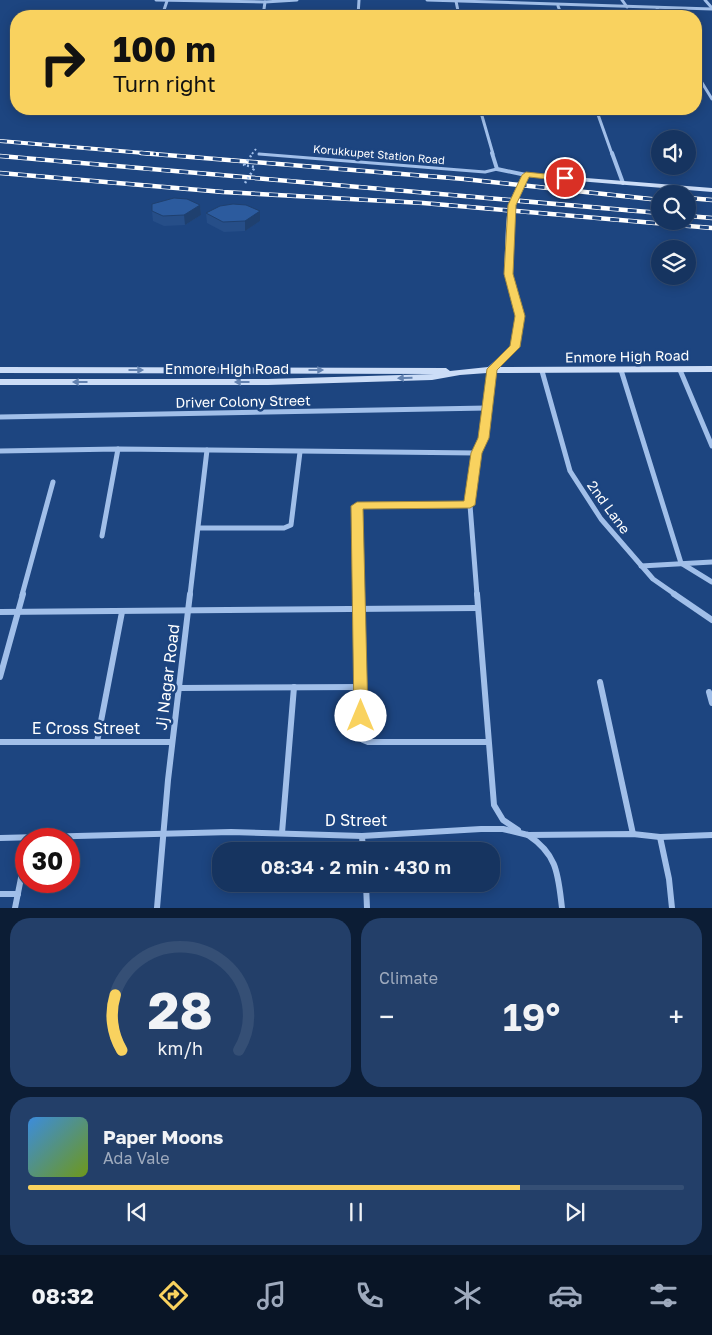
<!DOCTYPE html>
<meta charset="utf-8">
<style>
:root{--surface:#163460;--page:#233f69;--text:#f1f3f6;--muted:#9eaabd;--line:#354f75;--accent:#f9d25f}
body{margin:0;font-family:"Golos Text",sans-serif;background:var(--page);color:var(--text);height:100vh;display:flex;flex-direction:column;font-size:19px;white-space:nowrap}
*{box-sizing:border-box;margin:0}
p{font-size:16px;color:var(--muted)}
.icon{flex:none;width:28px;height:28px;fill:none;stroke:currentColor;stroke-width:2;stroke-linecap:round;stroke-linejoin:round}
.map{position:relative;height:908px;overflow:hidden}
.drawer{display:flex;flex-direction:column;gap:10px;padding:10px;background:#0c1d35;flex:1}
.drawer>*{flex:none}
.top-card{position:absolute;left:10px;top:10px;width:692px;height:105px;border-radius:20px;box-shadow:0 2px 12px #0003,0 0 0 1px var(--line);background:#f9d25f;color:#111;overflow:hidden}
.fabs{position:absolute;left:651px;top:130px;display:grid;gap:10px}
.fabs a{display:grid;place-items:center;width:45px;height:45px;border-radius:50%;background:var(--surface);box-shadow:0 2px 12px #0003,0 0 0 1px var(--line);font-size:25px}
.speed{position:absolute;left:15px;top:828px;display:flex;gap:10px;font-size:25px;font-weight:700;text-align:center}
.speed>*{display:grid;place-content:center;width:65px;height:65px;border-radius:50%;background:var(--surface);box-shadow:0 2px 12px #0003,0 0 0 1px var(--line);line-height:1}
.speed .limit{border:8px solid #d22;background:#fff;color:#111}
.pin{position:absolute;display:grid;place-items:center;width:42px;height:42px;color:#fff;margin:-21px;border:2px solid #fff;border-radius:50%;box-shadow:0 1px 5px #0007}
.me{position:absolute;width:55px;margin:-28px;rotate:0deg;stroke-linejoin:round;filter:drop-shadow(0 0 4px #0008)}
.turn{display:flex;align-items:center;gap:18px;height:105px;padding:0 20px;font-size:22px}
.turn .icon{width:65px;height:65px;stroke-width:2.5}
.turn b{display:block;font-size:35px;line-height:42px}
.big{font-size:38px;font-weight:600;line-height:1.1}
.drawer .card{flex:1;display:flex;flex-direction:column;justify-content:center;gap:8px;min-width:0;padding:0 18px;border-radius:20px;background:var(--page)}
.drawer .dial{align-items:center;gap:0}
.dial svg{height:130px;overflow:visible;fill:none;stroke:var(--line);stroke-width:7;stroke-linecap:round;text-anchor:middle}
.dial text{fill:var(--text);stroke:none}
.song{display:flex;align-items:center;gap:15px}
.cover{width:60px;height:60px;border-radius:8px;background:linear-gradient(135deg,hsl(210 70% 55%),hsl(80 70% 35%))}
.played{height:5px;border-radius:2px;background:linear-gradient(90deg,var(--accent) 75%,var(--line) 75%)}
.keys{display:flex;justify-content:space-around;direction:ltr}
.heat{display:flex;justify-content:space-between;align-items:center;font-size:28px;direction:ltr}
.drawer .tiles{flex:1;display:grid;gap:10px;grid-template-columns:1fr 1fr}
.card:last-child{grid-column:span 2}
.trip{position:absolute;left:212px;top:842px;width:288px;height:50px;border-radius:20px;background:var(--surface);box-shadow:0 2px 12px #0003,0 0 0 1px var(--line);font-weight:600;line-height:50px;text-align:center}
.tabs{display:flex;height:80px;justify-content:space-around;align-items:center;background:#091526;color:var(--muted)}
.tabs .icon{width:35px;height:35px}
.tabs .on{color:var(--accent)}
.tabs b{font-size:22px;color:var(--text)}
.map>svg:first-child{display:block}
</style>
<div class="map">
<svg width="712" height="908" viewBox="0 0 712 908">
<rect width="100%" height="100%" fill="#1d4580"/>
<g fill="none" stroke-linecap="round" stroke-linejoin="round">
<path stroke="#a1bfe9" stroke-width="3" d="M 259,154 L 485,172 L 497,169"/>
<g stroke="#a1bfe9" stroke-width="3">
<path d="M 156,0 L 265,2 L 297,0"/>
<path d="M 427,0 L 712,9"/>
<path d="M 622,0 L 627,7"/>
<path d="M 705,0 L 712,8"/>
<path d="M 456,1 L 459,16"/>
<path d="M 558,6 L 562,16"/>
<path d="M 657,8 L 662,16"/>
<path d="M 162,16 L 167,1"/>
<path d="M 263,16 L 265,2"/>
<path d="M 358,16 L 359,0"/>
<path d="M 696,73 L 712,99"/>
<path d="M 480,109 L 493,154"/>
<path d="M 596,109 L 612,154"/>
</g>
<g stroke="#a1bfe9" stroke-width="4">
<path d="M 492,153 L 497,169 L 526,175"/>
<path d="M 612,153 L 623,183"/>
</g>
<g stroke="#a1bfe9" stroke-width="5">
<path d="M 621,370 L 681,563 L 712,582"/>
<path d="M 680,370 L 712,446"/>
<path d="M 542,371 L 570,471 L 601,519 L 653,579 L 676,595"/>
<path d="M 0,417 L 487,408"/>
<path d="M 0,451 L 118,449 L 476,453"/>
<path d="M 199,528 L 284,528 L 291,525 L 300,452"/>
<path d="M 102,536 L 118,449"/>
<path d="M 641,566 L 712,562"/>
<path d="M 22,595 L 53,482"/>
<path d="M 190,595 L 207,450"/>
<path d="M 358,595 L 357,506 L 470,505"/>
<path d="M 477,595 L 470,505 L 476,453 L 483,438 L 492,369"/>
</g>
<g stroke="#a1bfe9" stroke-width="6">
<path d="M 358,594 L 360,735 L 363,740 L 368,742 L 487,742"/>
<path d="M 477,594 L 494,805 L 503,820 L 518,830"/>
<path d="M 674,594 L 712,620"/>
<path d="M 0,612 L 477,608"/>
<path d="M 0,677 L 23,594"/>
<path d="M 600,682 L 633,834"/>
<path d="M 180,688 L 361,687"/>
<path d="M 709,692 L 712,703"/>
<path d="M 0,742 L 172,742"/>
<path d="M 97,742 L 122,612"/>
<path d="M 282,833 L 294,687"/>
<path d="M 528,835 C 558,855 558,875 562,908"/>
<path d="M 362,836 L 363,851"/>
<path d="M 660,837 L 669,879 L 672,908"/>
<path d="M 0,838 L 231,832 L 362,836 L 481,829 L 503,829 L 528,835 L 633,834 L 660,837 L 712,835"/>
<path d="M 366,884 L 367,908"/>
<path d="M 0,894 L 18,894"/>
<path d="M 15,908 L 26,853"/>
<path d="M 157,908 L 168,780 L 190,594"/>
</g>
<path fill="#ccddf7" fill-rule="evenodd" d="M 523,173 L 712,188 L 712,192 L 529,177 L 516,205 L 512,274 L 524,316 L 519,347 L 499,367 L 712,366 L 712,372 L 487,373 L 460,375 L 432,380 L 268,385 L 0,385 L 0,379 L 268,379 L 434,374 L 0,373 L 0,367 L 446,368 L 450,371 L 488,367 L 511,346 L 516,316 L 504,274 L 506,226 L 508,205 Z"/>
<defs>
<path id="rail-far1" d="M 0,141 L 156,154"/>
<g id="rail">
<path d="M 141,153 L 464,179 L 660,200"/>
<path d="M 0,156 L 660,213"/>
<path d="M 0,173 L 223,192 L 423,203 L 712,228"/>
<path d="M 688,198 L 712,200"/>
<path d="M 688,216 L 712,218"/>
</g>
</defs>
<use href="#rail-far1" stroke="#fff" stroke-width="4"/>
<use href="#rail" stroke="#fff" stroke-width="4.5"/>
<use href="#rail-far1" stroke="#1d4580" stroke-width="2.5" stroke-dasharray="7" stroke-linecap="butt"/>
<use href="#rail" stroke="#1d4580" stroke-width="3" stroke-dasharray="9" stroke-linecap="butt"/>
<path stroke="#a1bfe9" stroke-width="2" stroke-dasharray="2 2.5" stroke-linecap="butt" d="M 252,154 L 256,149"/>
<path stroke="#a1bfe9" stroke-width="2.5" stroke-dasharray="2 3" stroke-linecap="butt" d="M 245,183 L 255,167 L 244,165 L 253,153"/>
</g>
<g fill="#264e88">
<path d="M 200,205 L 201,215 L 185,225 L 164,226 L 153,221 L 152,211 Z"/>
<path d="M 206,213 L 260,221 L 245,231 L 224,232 L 207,223 Z"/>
</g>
<g fill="#1f406f">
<path d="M 200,205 L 201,215 L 185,225 L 184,215 Z"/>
<path d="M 260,211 L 260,221 L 245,231 L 245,221 Z"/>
</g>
<g fill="#2c5b9e" stroke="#1f406f">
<path d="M 174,198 L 187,199 L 200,205 L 184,215 L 163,216 L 152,211 L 152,204 Z"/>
<path d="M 233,204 L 246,205 L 260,211 L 245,221 L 223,222 L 206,213 L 220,206 Z"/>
</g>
<defs><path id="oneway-solid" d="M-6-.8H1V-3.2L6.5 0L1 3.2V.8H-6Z" transform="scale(1.25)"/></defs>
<g fill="#6382b0">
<use href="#oneway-solid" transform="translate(136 370)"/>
<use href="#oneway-solid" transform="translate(316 370)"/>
<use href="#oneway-solid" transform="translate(405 378) rotate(178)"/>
<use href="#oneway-solid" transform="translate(80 382) rotate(180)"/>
<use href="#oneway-solid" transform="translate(242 382) rotate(180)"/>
</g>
<path fill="#f9d25f" stroke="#a2883e" d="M 526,172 L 565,176 L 569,178 L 565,181 L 529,177 L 516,205 L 513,274 L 525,316 L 520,347 L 497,370 L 489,438 L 482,453 L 475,505 L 470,508 L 363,509 L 368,716 L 366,719 L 356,719 L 354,716 L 351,506 L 357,502 L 464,501 L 471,453 L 478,438 L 487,369 L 510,346 L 515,316 L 504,274 L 508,205 L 522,175 Z"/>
<g text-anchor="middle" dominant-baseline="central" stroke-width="5" stroke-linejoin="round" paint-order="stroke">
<g font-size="11" fill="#fff" stroke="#1d4580">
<text transform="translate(379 154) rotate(5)">Korukkupet Station Road</text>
</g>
<g font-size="14" fill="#fff" stroke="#1d4580">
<text transform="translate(627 356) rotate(-1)">Enmore High Road</text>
<text x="227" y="368">Enmore High Road</text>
<text transform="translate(243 401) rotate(-1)">Driver Colony Street</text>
<text transform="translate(609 507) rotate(54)">2nd Lane</text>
</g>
<g font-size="16" fill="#fff" stroke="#1d4580">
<text transform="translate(167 677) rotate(-83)">Jj Nagar Road</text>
<text x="86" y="728">E Cross Street</text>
<text x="356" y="820">D Street</text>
</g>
</g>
</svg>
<div class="fabs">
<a><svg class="icon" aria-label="sound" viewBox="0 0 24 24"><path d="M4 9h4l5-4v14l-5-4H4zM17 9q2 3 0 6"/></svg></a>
<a><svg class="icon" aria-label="search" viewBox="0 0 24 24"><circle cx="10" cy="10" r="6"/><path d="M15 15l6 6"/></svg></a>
<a><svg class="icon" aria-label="layers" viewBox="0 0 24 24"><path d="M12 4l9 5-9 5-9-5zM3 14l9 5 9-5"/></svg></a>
</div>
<div class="speed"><div class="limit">30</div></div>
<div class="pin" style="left:565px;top:178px;background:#d93025"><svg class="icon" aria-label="arrive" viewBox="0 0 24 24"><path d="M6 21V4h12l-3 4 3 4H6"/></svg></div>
<svg class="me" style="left:361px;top:716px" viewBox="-20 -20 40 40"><circle r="19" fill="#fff"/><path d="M0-13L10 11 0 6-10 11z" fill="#f9d25f"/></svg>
<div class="trip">08:34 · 2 min · 430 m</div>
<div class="top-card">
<div class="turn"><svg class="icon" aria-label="right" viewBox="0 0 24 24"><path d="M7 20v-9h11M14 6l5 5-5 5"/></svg><div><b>100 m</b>Turn right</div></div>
</div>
</div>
<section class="drawer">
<div class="tiles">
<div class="card dial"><svg viewBox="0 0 100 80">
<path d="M14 69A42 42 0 1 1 86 69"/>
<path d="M14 69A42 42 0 0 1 10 35" stroke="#f9d25f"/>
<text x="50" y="56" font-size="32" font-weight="700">28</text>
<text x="50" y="72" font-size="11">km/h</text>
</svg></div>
<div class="card"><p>Climate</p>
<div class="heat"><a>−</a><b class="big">19°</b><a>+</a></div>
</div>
<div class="card">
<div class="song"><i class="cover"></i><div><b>Paper Moons</b><p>Ada Vale</p></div></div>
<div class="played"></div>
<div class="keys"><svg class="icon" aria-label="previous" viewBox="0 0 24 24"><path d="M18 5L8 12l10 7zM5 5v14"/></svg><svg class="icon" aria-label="pause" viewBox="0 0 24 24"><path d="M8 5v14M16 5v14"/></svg><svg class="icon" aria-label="next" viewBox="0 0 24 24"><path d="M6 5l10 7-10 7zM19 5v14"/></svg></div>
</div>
</div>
</section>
<nav class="tabs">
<b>08:32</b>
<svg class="icon on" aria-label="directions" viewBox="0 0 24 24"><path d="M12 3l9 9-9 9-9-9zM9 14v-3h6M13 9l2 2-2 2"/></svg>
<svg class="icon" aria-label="music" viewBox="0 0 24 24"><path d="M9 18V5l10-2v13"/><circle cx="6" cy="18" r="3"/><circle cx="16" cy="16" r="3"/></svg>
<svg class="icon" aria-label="phone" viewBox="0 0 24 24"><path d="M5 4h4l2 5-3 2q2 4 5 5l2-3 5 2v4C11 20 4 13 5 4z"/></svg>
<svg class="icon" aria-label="climate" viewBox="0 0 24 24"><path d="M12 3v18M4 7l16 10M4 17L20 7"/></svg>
<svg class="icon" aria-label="car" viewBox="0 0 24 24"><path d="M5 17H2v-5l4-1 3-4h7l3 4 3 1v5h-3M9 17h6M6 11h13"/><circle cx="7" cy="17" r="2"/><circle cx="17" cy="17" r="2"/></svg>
<svg class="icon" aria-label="filters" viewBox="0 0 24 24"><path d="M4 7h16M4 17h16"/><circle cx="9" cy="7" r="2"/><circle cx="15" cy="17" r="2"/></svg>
</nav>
